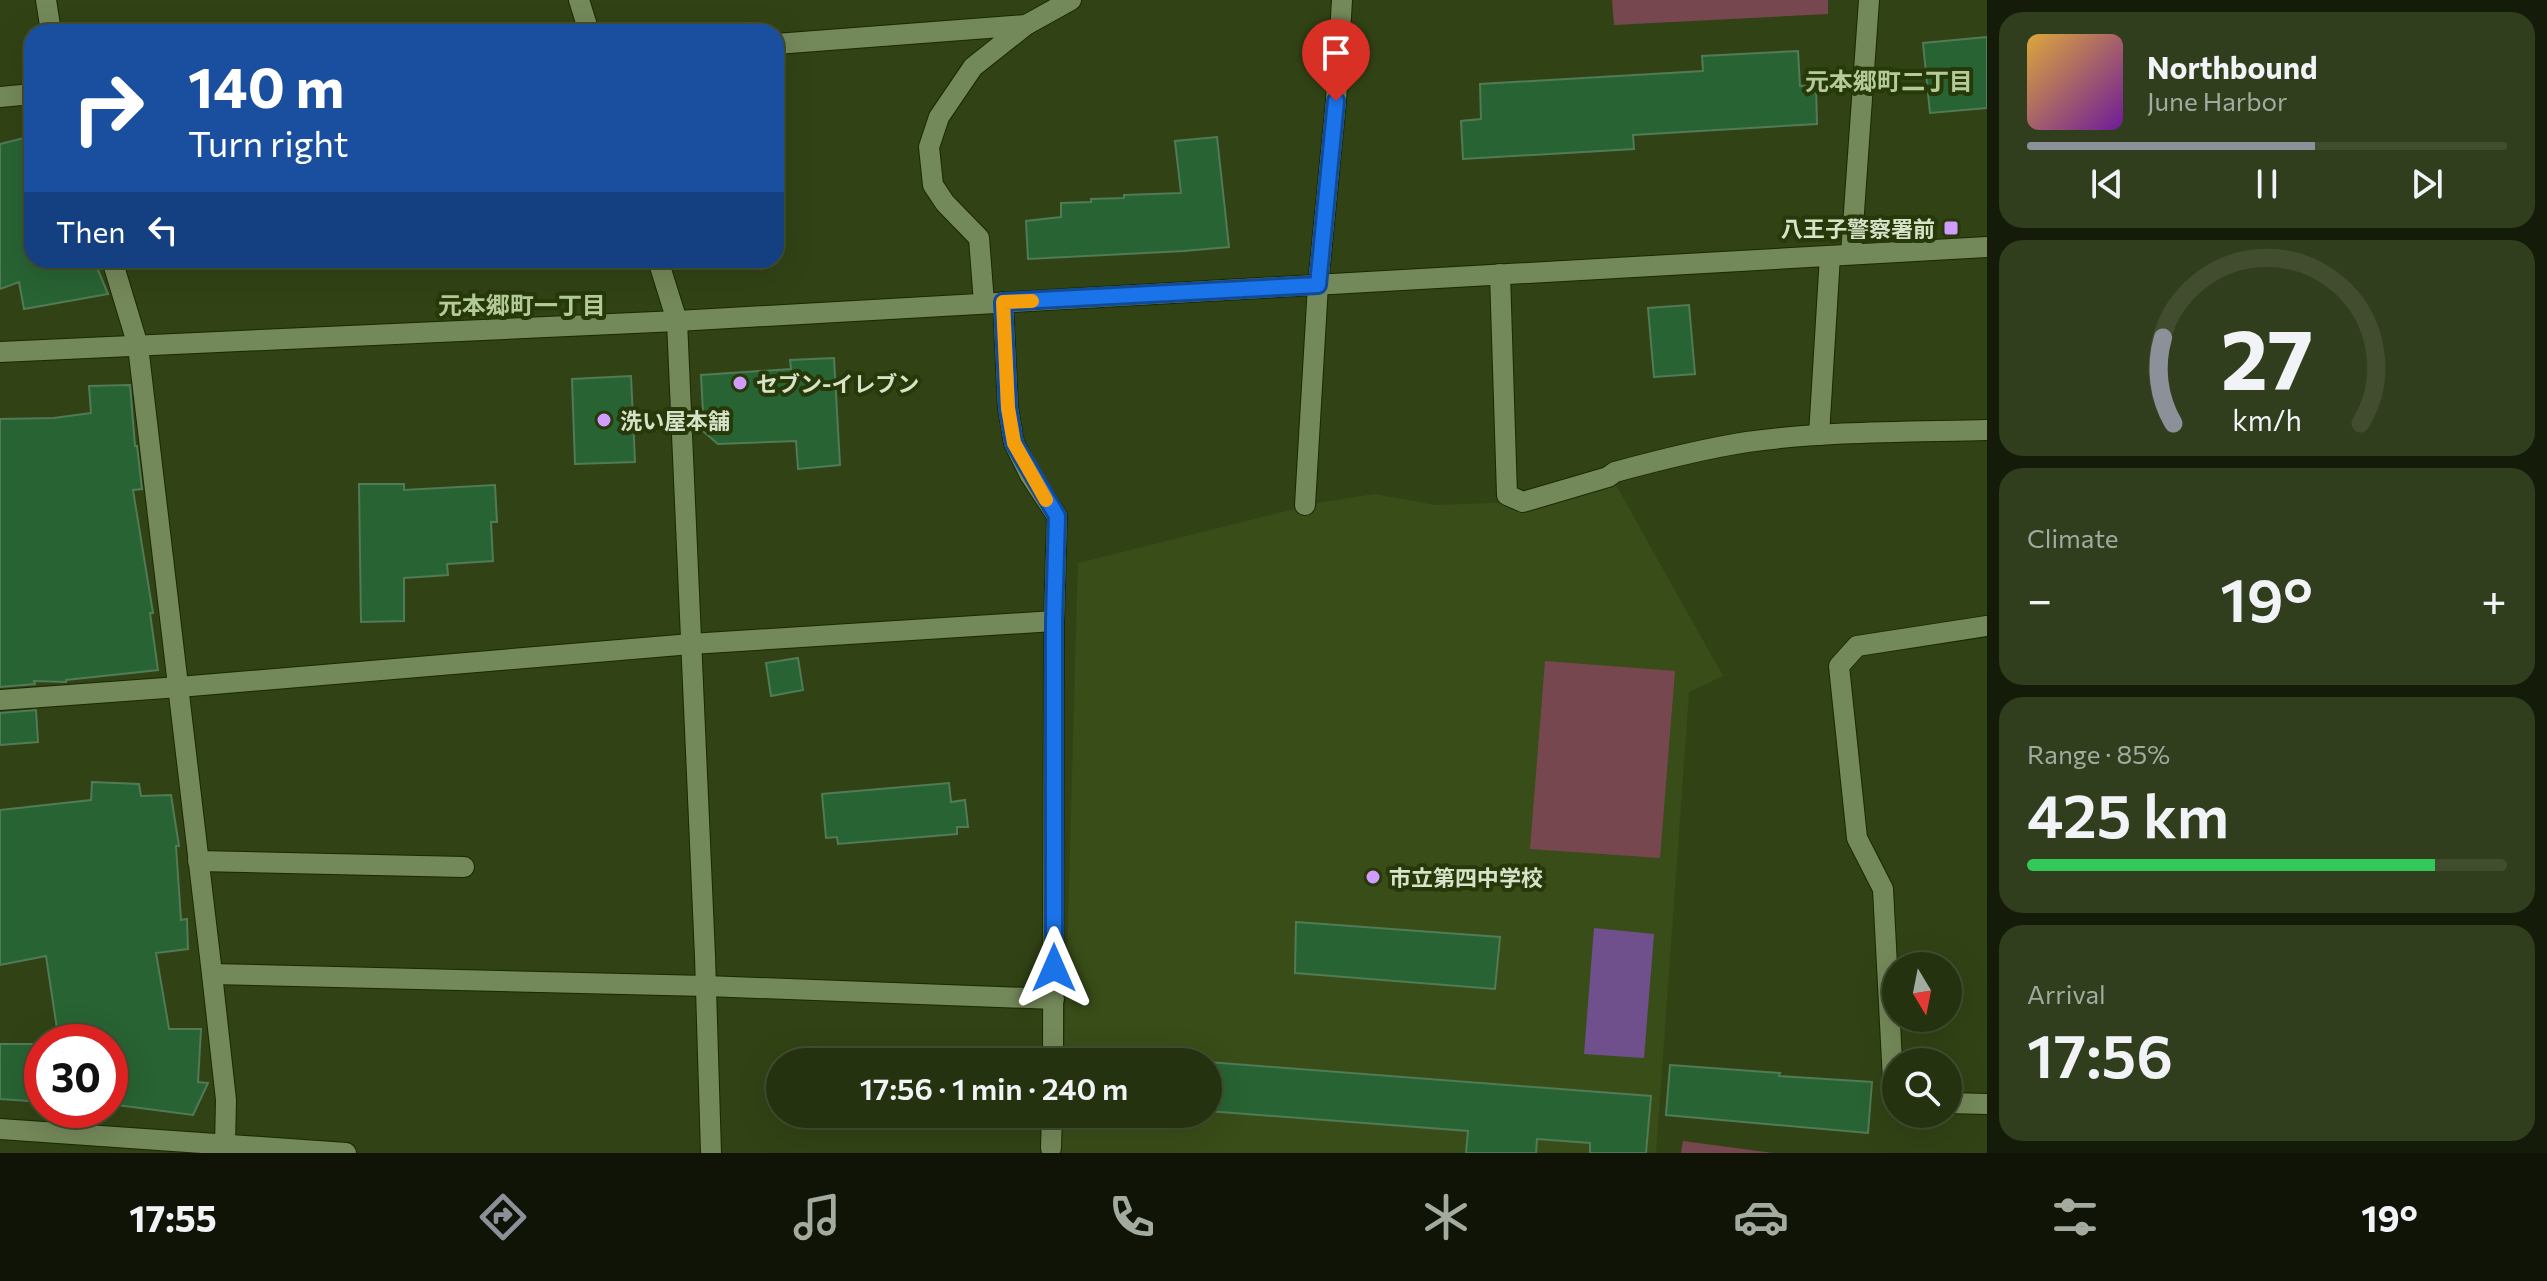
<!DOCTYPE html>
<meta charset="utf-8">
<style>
:root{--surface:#253210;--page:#313e1e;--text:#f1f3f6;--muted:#a3aa9f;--line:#424d30;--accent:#8c9099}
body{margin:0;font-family:Commissioner,"Noto Sans JP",sans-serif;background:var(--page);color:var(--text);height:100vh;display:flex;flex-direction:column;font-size:30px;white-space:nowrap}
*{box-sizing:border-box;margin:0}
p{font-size:26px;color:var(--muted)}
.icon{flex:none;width:44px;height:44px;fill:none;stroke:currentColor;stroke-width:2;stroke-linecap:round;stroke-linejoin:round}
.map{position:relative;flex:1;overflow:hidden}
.drawer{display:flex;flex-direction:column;gap:12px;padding:12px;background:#141c09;width:560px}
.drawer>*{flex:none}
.banner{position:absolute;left:24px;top:24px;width:760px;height:244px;border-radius:24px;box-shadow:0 8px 32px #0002,0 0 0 2px var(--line);background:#1a4fa0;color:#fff;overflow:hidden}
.needle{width:52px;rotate:170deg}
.controls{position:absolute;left:1882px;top:952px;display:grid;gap:16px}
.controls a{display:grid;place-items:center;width:80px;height:80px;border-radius:50%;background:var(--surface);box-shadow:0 8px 32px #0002,0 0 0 2px var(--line);font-size:40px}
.speed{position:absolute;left:24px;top:1024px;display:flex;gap:16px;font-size:40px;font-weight:700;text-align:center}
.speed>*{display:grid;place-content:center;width:104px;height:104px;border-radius:50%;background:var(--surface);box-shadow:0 8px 32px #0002,0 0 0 2px var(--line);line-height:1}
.speed .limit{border:12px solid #d22;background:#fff;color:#111}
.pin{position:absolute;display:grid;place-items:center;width:68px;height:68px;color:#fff;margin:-82px -34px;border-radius:50% 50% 50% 0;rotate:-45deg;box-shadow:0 0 8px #0007}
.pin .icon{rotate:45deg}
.me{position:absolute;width:88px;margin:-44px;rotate:0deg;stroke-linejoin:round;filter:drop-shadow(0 0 6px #0008)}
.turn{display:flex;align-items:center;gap:28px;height:168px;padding:0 32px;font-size:36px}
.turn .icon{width:104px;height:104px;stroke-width:2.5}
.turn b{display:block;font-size:56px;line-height:68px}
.then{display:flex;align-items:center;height:76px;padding:0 32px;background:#0003;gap:16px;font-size:30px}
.big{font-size:60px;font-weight:600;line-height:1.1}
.drawer .tile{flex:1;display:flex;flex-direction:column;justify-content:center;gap:12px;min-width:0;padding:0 28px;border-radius:24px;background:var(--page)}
.drawer .dial{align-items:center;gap:0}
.dial svg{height:208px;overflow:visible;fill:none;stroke:var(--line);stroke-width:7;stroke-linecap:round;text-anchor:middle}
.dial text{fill:var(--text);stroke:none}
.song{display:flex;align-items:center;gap:24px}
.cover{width:96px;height:96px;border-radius:12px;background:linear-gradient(135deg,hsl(40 70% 55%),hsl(280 70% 35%))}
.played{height:8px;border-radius:4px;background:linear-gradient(90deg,var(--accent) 60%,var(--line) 60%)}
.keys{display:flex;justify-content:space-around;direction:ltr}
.heat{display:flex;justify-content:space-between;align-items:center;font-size:44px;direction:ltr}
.charge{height:12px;border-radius:6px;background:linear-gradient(90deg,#34c759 85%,var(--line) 0)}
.trip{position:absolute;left:766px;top:1048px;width:456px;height:80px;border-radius:40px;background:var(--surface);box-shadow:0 8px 32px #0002,0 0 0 2px var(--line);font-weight:600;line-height:80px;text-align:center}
.menu{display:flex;height:128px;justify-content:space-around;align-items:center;background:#0f1406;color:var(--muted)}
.menu .icon{width:56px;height:56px}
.menu .current{color:var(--accent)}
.menu b{font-size:36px;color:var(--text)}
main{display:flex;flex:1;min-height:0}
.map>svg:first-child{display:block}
</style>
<main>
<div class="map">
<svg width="1987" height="1153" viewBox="0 0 1987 1153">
<rect width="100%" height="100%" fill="#314315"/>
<path fill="#394d18" d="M 1608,477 L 1617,487 L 1723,676 L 1689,692 L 1656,1153 L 1061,1153 L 1062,1114 L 1208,1114 L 1208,1062 L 1064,1062 L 1078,563 L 1318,503 L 1375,494 L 1435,505 L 1523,502 Z"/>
<g fill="#774750">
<path d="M 1612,0 L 1828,0 L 1828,14 L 1614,25 Z"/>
<path d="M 1545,661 L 1675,671 L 1660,858 L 1530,849 Z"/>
<path d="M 1683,1141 L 1773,1153 L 1681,1153 Z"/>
</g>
<path fill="#70508c" d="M 1594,928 L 1654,934 L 1644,1058 L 1584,1054 Z"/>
<g fill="#286333" stroke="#517a56" stroke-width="2">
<path d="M 1987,37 L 1987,108 L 1930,113 L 1923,43 Z"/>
<path d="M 1798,51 L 1800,86 L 1816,85 L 1817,124 L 1633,135 L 1634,149 L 1463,159 L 1461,121 L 1481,119 L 1480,84 L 1703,71 L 1702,56 Z"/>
<path d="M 32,136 L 32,260 L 94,260 L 108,294 L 24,309 L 19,282 L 0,289 L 0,144 Z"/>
<path d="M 1217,137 L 1229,247 L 1184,251 L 1028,259 L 1026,221 L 1061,217 L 1061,203 L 1091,202 L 1091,199 L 1124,198 L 1124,195 L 1181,193 L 1175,141 Z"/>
<path d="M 1689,305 L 1695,374 L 1654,377 L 1648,308 Z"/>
<path d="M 834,358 L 840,465 L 798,469 L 796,441 L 718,444 L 704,432 L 701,375 L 791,369 L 790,360 Z"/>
<path d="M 631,376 L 635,462 L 575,464 L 572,379 Z"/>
<path d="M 130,385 L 135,446 L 137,446 L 142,489 L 133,490 L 153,613 L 150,613 L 158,670 L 66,680 L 66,682 L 34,681 L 35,684 L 0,687 L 0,419 L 54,418 L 91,413 L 89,386 Z"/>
<path d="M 359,484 L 404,484 L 404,490 L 495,485 L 497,522 L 491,522 L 493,561 L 447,564 L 448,575 L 404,578 L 404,621 L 361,622 Z"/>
<path d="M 798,658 L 803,690 L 771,696 L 766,663 Z"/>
<path d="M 36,710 L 38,742 L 0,745 L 0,713 Z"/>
<path d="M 92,782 L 139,784 L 141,796 L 171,795 L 179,846 L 176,846 L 181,920 L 187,919 L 188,949 L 156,953 L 169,1029 L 201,1029 L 198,1082 L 208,1083 L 193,1115 L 110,1104 L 110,1042 L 59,1042 L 46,956 L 0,965 L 0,810 L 91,800 Z"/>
<path d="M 949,783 L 951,802 L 965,800 L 968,827 L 957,827 L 957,834 L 838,844 L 837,837 L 826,838 L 822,794 Z"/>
<path d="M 1296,922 L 1500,937 L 1495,989 L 1295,973 Z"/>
<path d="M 0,1044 L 42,1044 L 42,1102 L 0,1099 Z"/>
<path d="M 1208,1062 L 1651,1096 L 1646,1153 L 1590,1153 L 1590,1143 L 1537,1139 L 1536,1153 L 1466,1153 L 1468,1131 L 1208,1111 Z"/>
<path d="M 1670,1065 L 1780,1073 L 1779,1076 L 1872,1082 L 1868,1133 L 1666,1115 Z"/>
</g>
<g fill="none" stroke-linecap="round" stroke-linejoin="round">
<defs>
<g id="minor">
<path d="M 46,0 L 51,32"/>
<path d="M 579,0 L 589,32"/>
<path d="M 776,44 L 1026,25 L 1071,0"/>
<path d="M 0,97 L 32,94"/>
<path d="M 1851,254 L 1869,0"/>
<path d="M 112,260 L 138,346 L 212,974 L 226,1100 L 225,1145"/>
<path d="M 658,260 L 677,321 L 705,956 L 711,1153"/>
<path d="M 1500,274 L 1507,495 L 1523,502 L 1608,477 L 1615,472 C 1659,460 1702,449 1747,442 C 1826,431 1908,432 1987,430"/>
<path d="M 1003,302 L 1008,408 L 1014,443 L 1030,475 L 1057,516 L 1054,621 L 1053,1062"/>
<path d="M 984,303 L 979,238 L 945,203 L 933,185 L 929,147 L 939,117 L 973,67 L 1026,25"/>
<path d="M 0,352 L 677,321 L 1987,247"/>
<path d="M 1819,435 L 1830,256"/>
<path d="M 1305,505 L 1318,285 L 1336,101 L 1342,0"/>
<path d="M 0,700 L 179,687 L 691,644 L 1054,621"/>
<path d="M 198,861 L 464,867"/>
<path d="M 212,974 L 706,986 L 1054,999"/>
<path d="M 1896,1101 L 1894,1100 L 1883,889 L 1857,838 L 1839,666 L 1857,646 L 1987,626"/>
<path d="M 1948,1103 L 1987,1104"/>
<path d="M 0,1129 L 346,1153"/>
<path d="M 1051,1148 L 1052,1114"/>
</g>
</defs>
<use href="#minor" stroke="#1b2805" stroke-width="22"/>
<use href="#minor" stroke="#748959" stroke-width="20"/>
</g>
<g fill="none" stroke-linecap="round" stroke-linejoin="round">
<defs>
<path id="route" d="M 1054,968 L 1054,621 L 1057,516 L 1014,443 L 1008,408 L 1003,302 L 1318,285 L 1336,101"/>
</defs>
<use href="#route" stroke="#114b97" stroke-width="20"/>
<use href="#route" stroke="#1a73e8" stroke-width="14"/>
<path stroke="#f59e0b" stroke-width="14" d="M 1032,301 L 1003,302 L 1008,408 L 1014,443 L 1046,500"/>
</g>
<g fill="#d09dfe" stroke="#273809" stroke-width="3">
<rect x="1943" y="220" width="16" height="16" rx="4"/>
<circle cx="740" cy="383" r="8"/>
<circle cx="604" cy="420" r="8"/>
<circle cx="1373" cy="877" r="8"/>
</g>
<g text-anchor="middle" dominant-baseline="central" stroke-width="8" stroke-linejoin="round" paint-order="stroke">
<g font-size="22" font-weight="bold" fill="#d7e3c9" stroke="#273809" text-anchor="start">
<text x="1935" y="228" text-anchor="end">八王子警察署前</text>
<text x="756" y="383">セブン-イレブン</text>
<text x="620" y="420">洗い屋本舗</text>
<text x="1389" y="877">市立第四中学校</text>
</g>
<g font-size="24" font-weight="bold" fill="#b4cb99" stroke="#273809">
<text x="1889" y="80">元本郷町二丁目</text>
<text x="522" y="304">元本郷町一丁目</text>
</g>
</g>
</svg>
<div class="controls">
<a><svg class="needle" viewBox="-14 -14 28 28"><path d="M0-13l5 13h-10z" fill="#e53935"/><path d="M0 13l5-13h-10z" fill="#a3aa9f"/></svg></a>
<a><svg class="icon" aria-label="search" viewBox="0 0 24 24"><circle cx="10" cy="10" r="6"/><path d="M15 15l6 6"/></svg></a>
</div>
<div class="speed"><div class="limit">30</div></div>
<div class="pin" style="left:1336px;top:101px;background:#d93025"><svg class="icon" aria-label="arrive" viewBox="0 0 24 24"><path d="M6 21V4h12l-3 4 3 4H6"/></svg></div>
<svg class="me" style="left:1054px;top:968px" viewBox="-20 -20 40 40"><path d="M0-17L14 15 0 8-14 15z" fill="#1a73e8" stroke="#fff" stroke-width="4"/></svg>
<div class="trip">17:56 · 1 min · 240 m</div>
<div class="banner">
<div class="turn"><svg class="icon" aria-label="right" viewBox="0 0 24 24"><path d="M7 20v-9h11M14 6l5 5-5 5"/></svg><div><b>140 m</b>Turn right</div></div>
<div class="then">Then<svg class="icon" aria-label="left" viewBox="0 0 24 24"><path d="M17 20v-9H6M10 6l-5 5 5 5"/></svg></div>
</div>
</div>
<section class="drawer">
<div class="tile">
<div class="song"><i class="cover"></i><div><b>Northbound</b><p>June Harbor</p></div></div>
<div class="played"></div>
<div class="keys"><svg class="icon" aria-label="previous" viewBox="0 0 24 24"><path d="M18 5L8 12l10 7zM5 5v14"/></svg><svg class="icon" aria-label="pause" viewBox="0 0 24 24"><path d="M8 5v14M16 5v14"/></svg><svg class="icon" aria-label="next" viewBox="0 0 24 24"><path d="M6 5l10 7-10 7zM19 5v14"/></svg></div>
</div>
<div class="tile dial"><svg viewBox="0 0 100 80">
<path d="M14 69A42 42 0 1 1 86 69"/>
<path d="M14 69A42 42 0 0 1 10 36" stroke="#8c9099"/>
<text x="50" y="56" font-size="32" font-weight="700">27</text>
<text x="50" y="72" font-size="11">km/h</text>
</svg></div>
<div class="tile"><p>Climate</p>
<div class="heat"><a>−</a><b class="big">19°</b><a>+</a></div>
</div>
<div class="tile"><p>Range · 85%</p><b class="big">425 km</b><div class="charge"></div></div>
<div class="tile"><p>Arrival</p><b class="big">17:56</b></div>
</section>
</main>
<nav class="menu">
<b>17:55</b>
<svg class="icon current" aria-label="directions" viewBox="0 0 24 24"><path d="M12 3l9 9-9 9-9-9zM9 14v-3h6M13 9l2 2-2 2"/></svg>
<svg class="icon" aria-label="music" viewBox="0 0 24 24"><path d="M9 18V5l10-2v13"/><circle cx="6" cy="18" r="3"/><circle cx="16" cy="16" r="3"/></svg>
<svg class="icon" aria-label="phone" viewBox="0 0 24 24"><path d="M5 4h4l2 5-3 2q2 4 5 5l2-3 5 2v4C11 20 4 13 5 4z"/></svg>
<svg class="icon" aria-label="climate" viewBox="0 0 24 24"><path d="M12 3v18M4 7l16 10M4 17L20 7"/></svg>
<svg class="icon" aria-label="car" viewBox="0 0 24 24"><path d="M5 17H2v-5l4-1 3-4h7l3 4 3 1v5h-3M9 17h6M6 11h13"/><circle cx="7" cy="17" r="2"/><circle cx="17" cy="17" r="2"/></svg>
<svg class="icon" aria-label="filters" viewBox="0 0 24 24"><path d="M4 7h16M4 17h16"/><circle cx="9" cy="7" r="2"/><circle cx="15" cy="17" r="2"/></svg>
<b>19°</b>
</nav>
